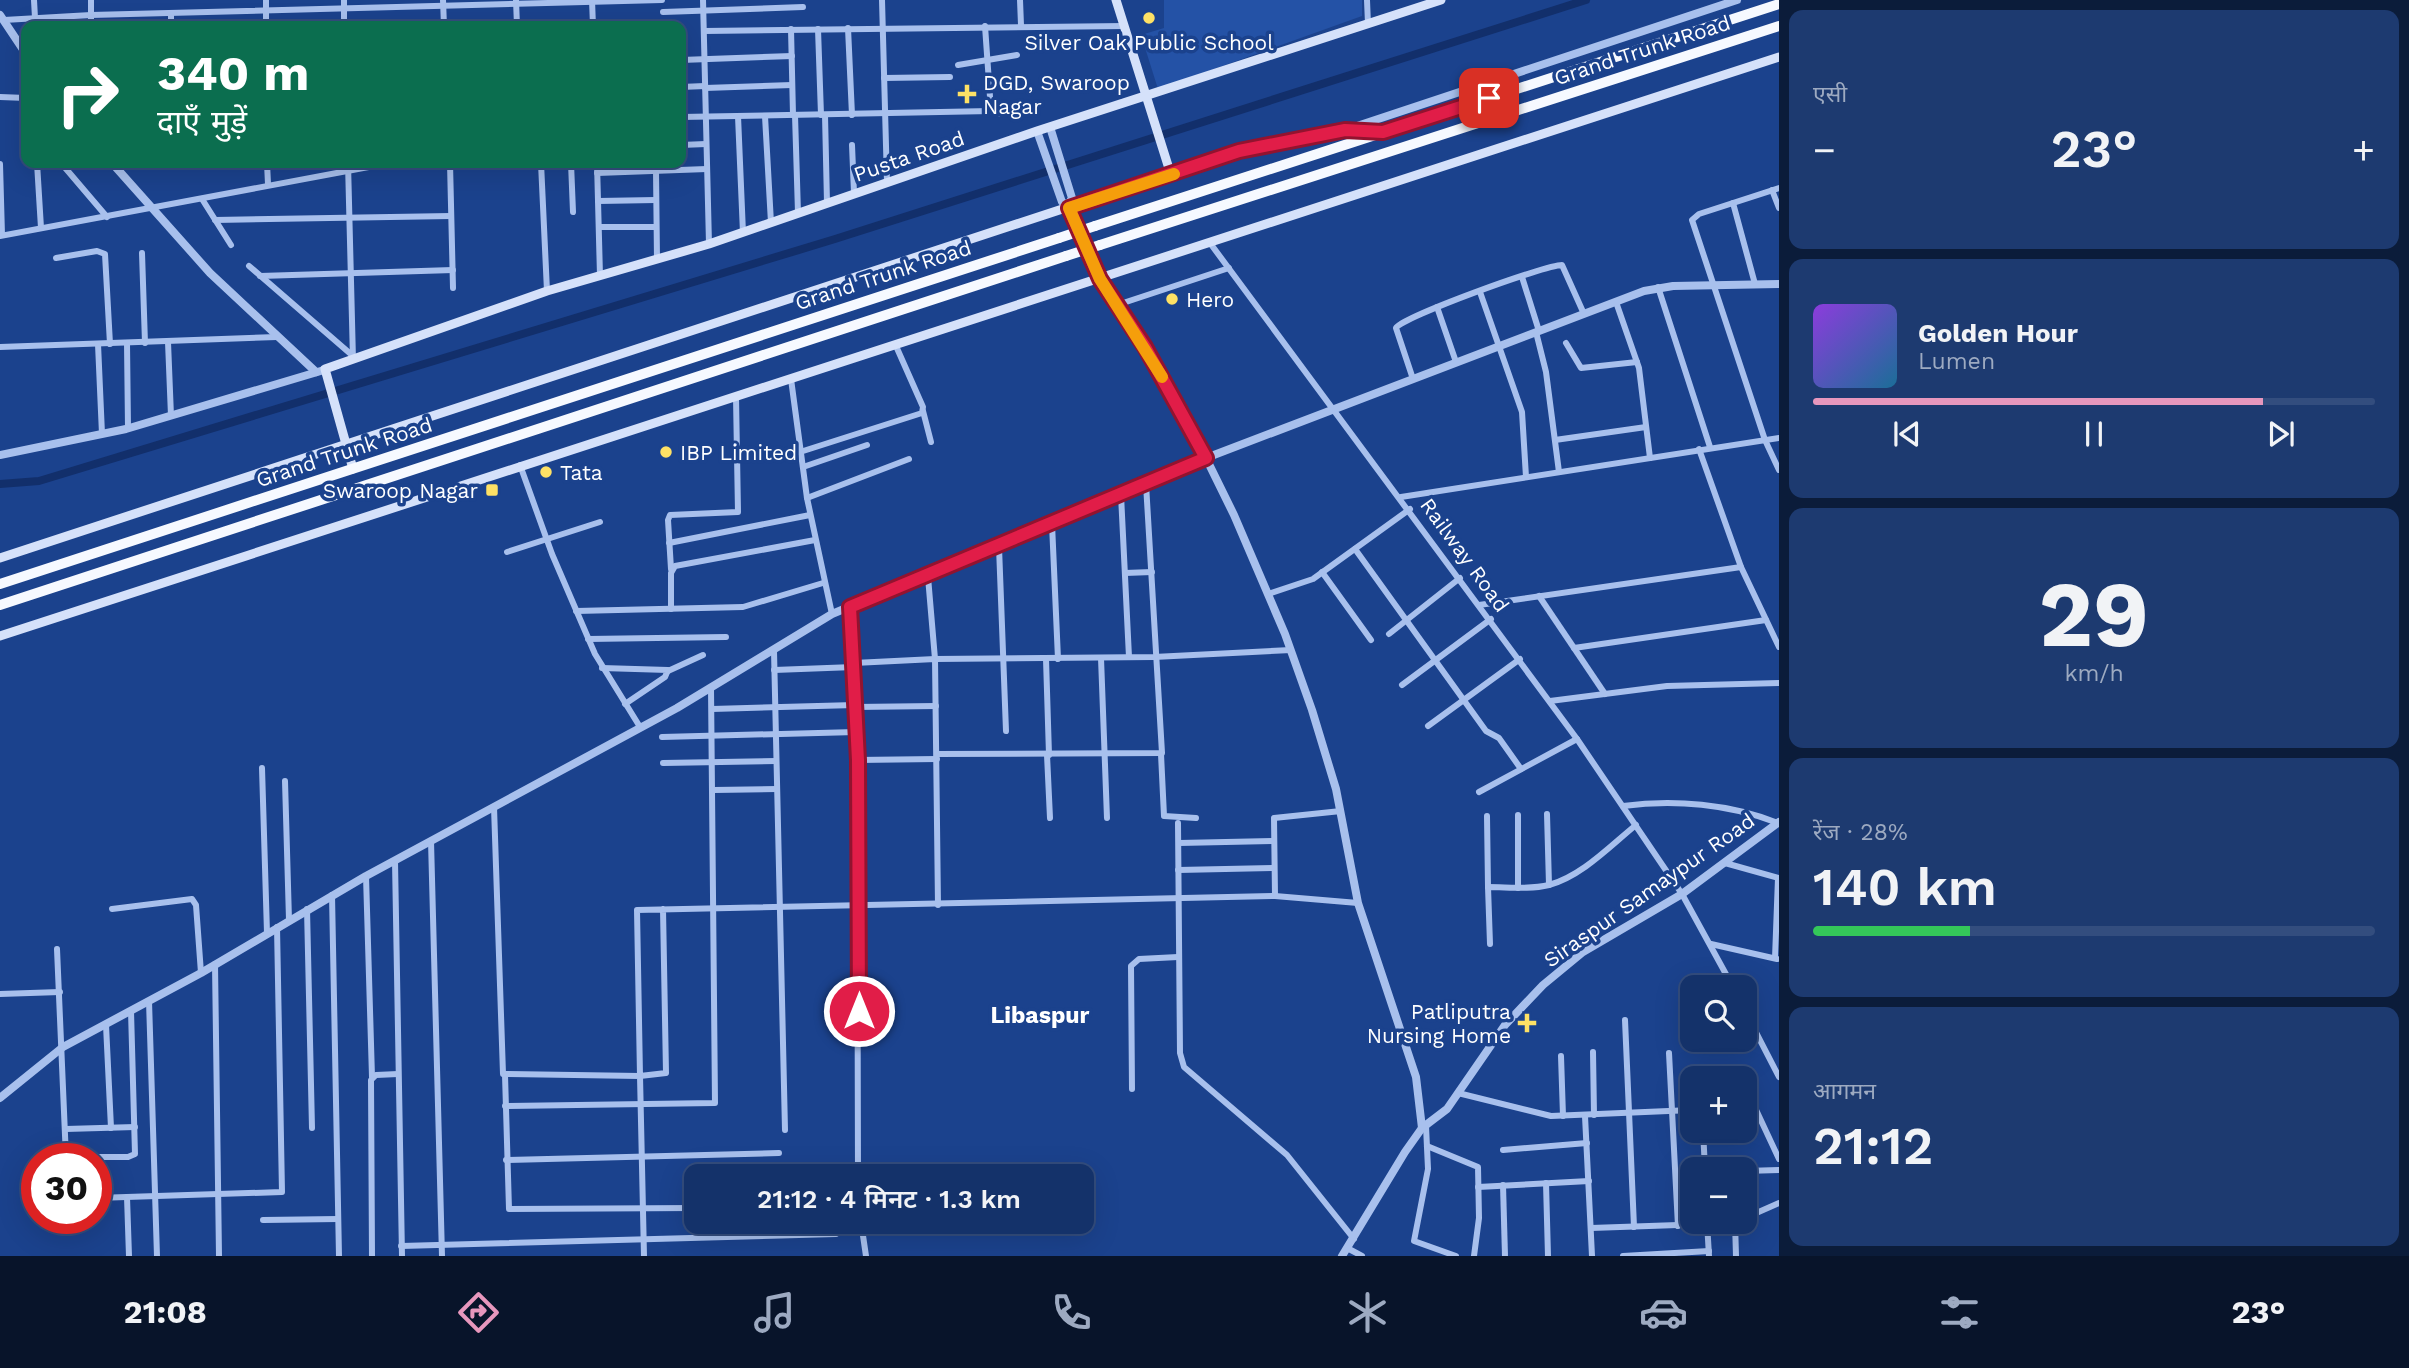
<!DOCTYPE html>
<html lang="hi">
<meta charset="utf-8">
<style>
:root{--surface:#14326a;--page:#1d3a70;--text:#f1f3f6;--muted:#9daac1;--line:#334d7e;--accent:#e797bd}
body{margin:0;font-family:"Work Sans","Noto Sans Devanagari",sans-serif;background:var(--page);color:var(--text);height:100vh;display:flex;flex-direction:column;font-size:26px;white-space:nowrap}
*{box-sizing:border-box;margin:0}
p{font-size:23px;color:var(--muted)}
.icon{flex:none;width:38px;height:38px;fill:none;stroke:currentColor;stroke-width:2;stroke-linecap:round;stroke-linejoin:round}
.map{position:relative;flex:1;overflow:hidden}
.side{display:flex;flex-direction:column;gap:10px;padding:10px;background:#0b1c3a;width:630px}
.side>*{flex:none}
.top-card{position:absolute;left:21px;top:21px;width:665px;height:147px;border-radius:14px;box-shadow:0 7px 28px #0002,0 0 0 2px var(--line);background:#0b6e4f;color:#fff;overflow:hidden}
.fabs{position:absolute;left:1680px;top:975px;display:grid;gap:14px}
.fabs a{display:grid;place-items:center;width:77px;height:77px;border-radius:14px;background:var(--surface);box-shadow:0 7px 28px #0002,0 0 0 2px var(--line);font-size:35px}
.speed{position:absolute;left:21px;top:1143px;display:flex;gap:14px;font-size:35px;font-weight:700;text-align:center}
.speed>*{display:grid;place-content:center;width:91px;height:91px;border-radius:50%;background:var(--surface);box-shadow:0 7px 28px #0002,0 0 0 2px var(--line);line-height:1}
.speed .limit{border:10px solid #d22;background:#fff;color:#111}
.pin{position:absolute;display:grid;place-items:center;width:60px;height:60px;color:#fff;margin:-30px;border-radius:14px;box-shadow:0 4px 10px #0006}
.me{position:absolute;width:77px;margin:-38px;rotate:0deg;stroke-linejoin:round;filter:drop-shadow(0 0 5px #0008)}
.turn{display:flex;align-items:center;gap:24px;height:147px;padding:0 21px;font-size:32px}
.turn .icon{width:91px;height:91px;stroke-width:2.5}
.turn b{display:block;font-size:49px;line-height:60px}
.big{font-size:52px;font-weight:600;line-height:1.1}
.side .tile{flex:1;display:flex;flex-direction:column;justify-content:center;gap:10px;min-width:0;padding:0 24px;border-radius:14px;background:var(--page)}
.side .dial{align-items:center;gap:0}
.dial b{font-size:91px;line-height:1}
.song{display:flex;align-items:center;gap:21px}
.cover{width:84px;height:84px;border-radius:10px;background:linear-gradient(135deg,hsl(270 70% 55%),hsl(200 70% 35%))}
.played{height:7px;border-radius:4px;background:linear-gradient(90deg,var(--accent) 80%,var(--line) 80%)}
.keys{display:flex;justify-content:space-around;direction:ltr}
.heat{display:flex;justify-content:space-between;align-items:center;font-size:38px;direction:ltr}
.charge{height:10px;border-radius:5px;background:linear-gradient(90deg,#34c759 28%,var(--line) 0)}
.trip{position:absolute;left:684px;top:1164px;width:410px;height:70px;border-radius:14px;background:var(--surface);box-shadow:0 7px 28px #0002,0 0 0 2px var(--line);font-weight:600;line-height:70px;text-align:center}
.dock{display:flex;height:112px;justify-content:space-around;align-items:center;background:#08142a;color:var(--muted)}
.dock .icon{width:49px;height:49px}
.dock .current{color:var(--accent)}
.dock b{font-size:32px;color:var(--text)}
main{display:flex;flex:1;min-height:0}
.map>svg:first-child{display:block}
</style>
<main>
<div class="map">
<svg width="1779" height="1256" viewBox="0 0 1779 1256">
<rect width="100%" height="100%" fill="#1b428d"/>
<path fill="#2452a6" d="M 1164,0 L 1362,0 L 1362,16 L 1158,89 L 1141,35 L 1164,28 Z"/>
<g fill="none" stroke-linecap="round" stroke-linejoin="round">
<path stroke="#122f6b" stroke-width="8" d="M 0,484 L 39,481 L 835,239 L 1586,0"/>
<g stroke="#a8c0ed" stroke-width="6">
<path d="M 34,0 L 35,18"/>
<path d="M 91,0 L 91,26"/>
<path d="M 266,0 L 266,26"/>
<path d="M 344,0 L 344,26"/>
<path d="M 443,0 L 444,26"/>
<path d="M 516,0 L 517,26"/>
<path d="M 592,0 L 593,26"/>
<path d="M 703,0 L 709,244"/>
<path d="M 882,0 L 887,182"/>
<path d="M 1020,0 L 1021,25"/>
<path d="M 1367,0 L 1368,24"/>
<path d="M 663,12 L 803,7"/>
<path d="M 171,14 L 171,26"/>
<path d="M 4,20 L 91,15 L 662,0"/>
<path d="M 985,26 L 991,111 L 995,114 L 1014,113"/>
<path d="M 848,28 L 852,115"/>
<path d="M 791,29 L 793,115"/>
<path d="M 818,29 L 821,115"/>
<path d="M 704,31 L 1125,26"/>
<path d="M 681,60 L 792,56"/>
<path d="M 958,65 L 1017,55"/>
<path d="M 884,78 L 950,77"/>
<path d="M 681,87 L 705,86"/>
<path d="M 705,88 L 792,85"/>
<path d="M 0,97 L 26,98"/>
<path d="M 795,115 L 798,213"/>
<path d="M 825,115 L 827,203"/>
<path d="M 738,116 L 743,233"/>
<path d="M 765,116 L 771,223"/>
<path d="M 681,117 L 991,111"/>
<path d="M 681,145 L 706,144"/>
<path d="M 852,145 L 854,193"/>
<path d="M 37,163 L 41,228"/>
<path d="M 61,163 L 107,217"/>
<path d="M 267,163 L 268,184"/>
<path d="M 348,163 L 353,360"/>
<path d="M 450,163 L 453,288"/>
<path d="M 541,163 L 547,291"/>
<path d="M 571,163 L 573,212"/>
<path d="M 597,163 L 600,276"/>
<path d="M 0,164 L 2,235"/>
<path d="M 656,171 L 657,259"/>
<path d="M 597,173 L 707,169"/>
<path d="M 1779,188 L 1699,214 L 1692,220 L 1765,440 L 1779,470"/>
<path d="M 1772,190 L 1779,208"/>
<path d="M 202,199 L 231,245"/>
<path d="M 598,201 L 656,200"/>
<path d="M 1733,203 L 1755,284"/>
<path d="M 215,220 L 451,216"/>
<path d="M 599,227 L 656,227"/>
<path d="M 0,236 L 390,163"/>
<path d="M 1210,243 L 1577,739 L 1682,894 L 1733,987"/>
<path d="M 142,253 L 145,343"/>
<path d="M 56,258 L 97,251 L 105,254 L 110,344"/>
<path d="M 249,266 L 353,356"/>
<path d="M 260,276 L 453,270"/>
<path d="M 1522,277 L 1539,331"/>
<path d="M 1658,287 L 1710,447"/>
<path d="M 1480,292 L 1522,412 L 1526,477"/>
<path d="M 1616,302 L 1639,368 L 1650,458"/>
<path d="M 1117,305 L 1229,268"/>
<path d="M 1437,307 L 1456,362"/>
<path d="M 1536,332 L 1546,372 L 1559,472"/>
<path d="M 168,342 L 171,416"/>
<path d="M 127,343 L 128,428"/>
<path d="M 1566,343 L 1581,368 L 1637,362"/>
<path d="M 98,344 L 102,434"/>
<path d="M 0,347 L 277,337"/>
<path d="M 791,379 L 807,498 L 832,614"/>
<path d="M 1413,379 L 1396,328 C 1402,317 1545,265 1562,265 L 1584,314"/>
<path d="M 923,411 L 931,442"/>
<path d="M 1555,440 L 1646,427"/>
<path d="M 1699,449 L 1741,567 L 1779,647"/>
<path d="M 800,452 L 922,413 L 923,407 L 896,346"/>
<path d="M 520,465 L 552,554 L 595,654 L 640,727"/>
<path d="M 803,467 L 867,445"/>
<path d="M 1121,495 L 1129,657"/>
<path d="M 1401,497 L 1779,438"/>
<path d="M 807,498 L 909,459"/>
<path d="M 1052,524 L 1058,659"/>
<path d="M 669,543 L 810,515"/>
<path d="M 999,547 L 1006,731"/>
<path d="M 1355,549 L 1486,731 L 1499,738 L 1521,769"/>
<path d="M 507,552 L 600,522"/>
<path d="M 671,569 L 668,520 L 670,515 L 738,512 L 736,397"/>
<path d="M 1322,572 L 1371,640"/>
<path d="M 1125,573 L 1152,572"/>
<path d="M 928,577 L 935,659 L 1154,657 L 1291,650"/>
<path d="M 1268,594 L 1313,579 L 1410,509"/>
<path d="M 1539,596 L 1605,694"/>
<path d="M 1479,605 L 1741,567"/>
<path d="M 850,607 L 857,760 L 858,1176"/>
<path d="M 671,609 L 671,573 L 675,566 L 815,540"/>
<path d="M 576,611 L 743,607 L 823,583"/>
<path d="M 1389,634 L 1460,578"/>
<path d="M 588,639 L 726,637"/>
<path d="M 1574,648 L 1766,620"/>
<path d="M 774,651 L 785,1130"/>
<path d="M 1101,658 L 1107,818"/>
<path d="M 1046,659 L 1049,755"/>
<path d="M 854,663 L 935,659 L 938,905"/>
<path d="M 602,668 L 668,670 L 665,677 L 625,704"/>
<path d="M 774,670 L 854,667"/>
<path d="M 668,671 L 703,655"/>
<path d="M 1402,685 L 1491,619"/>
<path d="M 1550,701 L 1667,686 L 1779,683"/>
<path d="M 855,707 L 936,706"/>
<path d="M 712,709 L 855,705"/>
<path d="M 1428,726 L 1520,659"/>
<path d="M 662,737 L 856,732"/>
<path d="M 937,754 L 1162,753 L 1146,484"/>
<path d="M 1161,754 L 1164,816 L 1196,818"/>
<path d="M 1047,755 L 1050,818"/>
<path d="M 857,760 L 937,759"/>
<path d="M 663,763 L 776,761"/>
<path d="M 262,768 L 267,933"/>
<path d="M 285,781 L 289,920"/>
<path d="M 714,790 L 777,789"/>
<path d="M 1479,792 L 1577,739"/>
<path d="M 1623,806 C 1674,799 1730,804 1778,823"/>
<path d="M 494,807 L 503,1074 L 640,1076 L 644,1256"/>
<path d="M 1547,814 L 1549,885"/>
<path d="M 1487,816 L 1488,887"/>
<path d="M 1178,823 L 1180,1053 L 1184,1067 L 1287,1155 L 1354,1239"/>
<path d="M 431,841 L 442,1256"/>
<path d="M 1179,843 L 1273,841"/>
<path d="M 395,861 L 402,1256"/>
<path d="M 1725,863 L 1779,878"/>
<path d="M 1178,870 L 1274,868"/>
<path d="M 366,876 L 372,1077"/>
<path d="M 1518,888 L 1518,815"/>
<path d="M 332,895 L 339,1256"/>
<path d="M 1275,896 L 1274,818 L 1341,811"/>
<path d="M 112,909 L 192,899 L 196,905 L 201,973"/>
<path d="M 307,909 L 312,1128"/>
<path d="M 663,909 L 666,1073 L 640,1076 L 637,910 L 1275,896 L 1358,903"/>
<path d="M 1490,944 L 1488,887 C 1508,887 1529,890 1549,885 C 1582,876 1610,846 1636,825"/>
<path d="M 1711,944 L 1777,959"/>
<path d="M 57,949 L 66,1158"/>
<path d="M 1775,958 L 1778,878"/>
<path d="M 215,964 L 219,1256"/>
<path d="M 0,994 L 60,992"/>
<path d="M 149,1001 L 157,1256"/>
<path d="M 1745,1011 L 1779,1077"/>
<path d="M 1625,1020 L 1634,1227"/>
<path d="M 106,1025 L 111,1128"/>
<path d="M 1593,1052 L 1594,1115"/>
<path d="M 1669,1053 L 1678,1226"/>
<path d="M 1561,1056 L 1563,1116"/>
<path d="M 505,1075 L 509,1209 L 696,1208"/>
<path d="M 1132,1089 L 1131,966 L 1139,959 L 1178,957"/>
<path d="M 1458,1093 L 1551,1116 L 1692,1110"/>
<path d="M 1751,1099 L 1779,1159"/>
<path d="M 505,1106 L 715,1103 L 711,688"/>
<path d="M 1585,1116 L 1592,1256"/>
<path d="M 1426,1126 L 1428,1169 L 1414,1241 L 1456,1256"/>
<path d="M 66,1129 L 135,1127"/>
<path d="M 1703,1130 L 1705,1169"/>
<path d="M 1427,1146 L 1478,1167 L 1479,1218 L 1474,1256"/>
<path d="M 1503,1150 L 1587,1143"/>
<path d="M 66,1157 L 128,1157 L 135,1154 L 131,1011"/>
<path d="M 506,1160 L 779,1153"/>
<path d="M 1745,1171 L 1779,1170"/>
<path d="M 1546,1183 L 1548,1256"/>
<path d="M 1503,1185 L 1505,1256"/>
<path d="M 1478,1187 L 1589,1181"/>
<path d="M 127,1197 L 129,1256"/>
<path d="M 96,1198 L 282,1192 L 277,927"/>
<path d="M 1745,1218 L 1779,1203"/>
<path d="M 263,1220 L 338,1219"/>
<path d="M 861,1222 L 866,1256"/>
<path d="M 1707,1222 L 1709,1256"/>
<path d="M 1735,1222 L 1736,1256"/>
<path d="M 1591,1228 L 1707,1224"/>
<path d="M 401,1246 L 836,1234"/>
<path d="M 1349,1249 L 1362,1256"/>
<path d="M 372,1256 L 371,1080 L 376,1075 L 398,1074"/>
<path d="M 1623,1256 L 1709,1251"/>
</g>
<g stroke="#a8c0ed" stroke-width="8">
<path d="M 0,15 L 26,54"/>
<path d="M 1050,127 L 1072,198 L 1068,205"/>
<path d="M 1348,129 L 1737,0"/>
<path d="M 1037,131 L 1062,202 L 1068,205 L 1100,279 L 1145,347 L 1206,458 L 1234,515 L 1285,634 L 1312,710 L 1336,789 L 1358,903 L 1416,1077 L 1422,1128"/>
<path d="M 112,163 L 210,273 L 316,372"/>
<path d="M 0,455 L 126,429 L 324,370"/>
<path d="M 0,1098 L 63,1047 L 201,973 L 366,876 L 677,708 L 832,614 L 1206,458 L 1644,291 L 1673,286 L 1779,284"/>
<path d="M 1342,1256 L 1405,1152 L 1422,1128 L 1447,1109 L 1505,1025 L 1543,985 L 1583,952 L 1682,894 L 1779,822"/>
</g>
<g stroke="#d5e1fa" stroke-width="9">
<path d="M 1116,0 L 1171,175"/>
<path d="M 353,469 L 325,369 L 547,291 L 709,244 L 1037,131 L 1441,0"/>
<path d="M 0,558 L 1239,151 L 1345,130 L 1381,132"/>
<path d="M 0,636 L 1779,57"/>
</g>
<g stroke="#f6f9ff" stroke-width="10">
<path d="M 1095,226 L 1779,4"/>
<path d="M 1100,245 L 1779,26"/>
<path d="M 0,584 L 1059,238"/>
<path d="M 0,605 L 1066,256"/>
</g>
<g stroke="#f6f9ff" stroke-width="10">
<path d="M 1059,238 L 1095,226"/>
<path d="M 1066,256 L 1100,245"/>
</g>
</g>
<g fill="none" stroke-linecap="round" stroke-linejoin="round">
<defs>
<path id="route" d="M 859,1011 L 858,760 L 850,607 L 1206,458 L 1145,347 L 1100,279 L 1069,208 L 1239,151 L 1345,130 L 1383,132 L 1489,98"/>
</defs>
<use href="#route" stroke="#92132f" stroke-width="18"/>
<use href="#route" stroke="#e11d48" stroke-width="12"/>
<path stroke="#f59e0b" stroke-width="12" d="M 1162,377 L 1100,279 L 1069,208 L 1174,174"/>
</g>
<g fill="#fee165" stroke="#1b428d" stroke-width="2.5">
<circle cx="1149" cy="18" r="7"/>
<path d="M963.5 83.5h7v7h7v7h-7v7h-7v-7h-7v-7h7z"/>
<circle cx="1172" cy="299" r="7"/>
<circle cx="666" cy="452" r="7"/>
<circle cx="546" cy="472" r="7"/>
<rect x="485" y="483" width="14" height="14" rx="3.5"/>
<path d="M1523.5 1012.5h7v7h7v7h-7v7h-7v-7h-7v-7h7z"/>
</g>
<g text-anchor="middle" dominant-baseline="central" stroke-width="7" stroke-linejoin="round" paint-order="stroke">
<g font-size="21" fill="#fff" stroke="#1b428d" text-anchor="start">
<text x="1149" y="42" text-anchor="middle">Silver Oak Public School</text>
<text x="983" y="82">DGD, Swaroop<tspan x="983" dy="24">Nagar</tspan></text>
<text x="1186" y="299">Hero</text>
<text x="680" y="452">IBP Limited</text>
<text x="560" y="472">Tata</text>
<text x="478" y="490" text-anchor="end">Swaroop Nagar</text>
<text x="1511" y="1011" text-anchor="end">Patliputra<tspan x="1511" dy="24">Nursing Home</tspan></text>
</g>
<g font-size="21" fill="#fff" stroke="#1b428d">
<text transform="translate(1642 50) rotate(-18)">Grand Trunk Road</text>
<text transform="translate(909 156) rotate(-19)">Pusta Road</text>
<text transform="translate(883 275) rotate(-18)">Grand Trunk Road</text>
<text transform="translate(344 452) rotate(-18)">Grand Trunk Road</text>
<text transform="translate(1465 555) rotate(54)">Railway Road</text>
<text transform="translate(1649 890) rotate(-35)">Siraspur Samaypur Road</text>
</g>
<g font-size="23" font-weight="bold" fill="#fff" stroke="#1b428d">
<text x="1040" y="1015">Libaspur</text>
</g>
</g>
</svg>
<div class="fabs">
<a><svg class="icon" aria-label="search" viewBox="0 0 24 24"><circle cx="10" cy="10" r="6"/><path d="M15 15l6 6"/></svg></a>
<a>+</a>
<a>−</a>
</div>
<div class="speed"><div class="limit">30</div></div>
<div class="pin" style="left:1489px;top:98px;background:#d93025"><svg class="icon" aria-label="arrive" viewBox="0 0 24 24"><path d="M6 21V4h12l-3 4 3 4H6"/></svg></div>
<svg class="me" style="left:859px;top:1011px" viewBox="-20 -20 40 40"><circle r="17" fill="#e11d48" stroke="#fff" stroke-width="3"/><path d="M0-11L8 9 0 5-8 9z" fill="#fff"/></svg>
<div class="trip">21:12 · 4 मिनट · 1.3 km</div>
<div class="top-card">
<div class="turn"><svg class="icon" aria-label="right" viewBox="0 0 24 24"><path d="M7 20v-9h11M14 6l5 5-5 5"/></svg><div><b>340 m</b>दाएँ मुड़ें</div></div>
</div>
</div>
<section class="side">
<div class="tile"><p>एसी</p>
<div class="heat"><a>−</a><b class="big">23°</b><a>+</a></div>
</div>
<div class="tile">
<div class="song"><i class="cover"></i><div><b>Golden Hour</b><p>Lumen</p></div></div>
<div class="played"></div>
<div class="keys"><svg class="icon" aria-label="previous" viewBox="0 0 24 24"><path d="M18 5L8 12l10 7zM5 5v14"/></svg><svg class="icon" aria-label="pause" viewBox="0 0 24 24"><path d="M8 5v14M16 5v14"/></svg><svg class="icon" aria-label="next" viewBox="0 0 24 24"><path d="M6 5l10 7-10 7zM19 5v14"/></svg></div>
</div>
<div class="tile dial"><b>29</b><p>km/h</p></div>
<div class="tile"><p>रेंज · 28%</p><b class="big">140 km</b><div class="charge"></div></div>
<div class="tile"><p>आगमन</p><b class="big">21:12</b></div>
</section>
</main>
<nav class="dock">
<b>21:08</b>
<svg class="icon current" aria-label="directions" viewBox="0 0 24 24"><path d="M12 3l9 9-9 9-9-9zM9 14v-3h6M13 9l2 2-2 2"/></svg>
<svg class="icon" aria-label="music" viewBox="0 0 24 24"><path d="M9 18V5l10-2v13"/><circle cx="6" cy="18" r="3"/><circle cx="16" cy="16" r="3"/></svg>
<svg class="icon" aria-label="phone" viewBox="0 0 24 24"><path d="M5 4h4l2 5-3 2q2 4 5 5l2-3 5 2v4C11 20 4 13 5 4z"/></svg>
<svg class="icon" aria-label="climate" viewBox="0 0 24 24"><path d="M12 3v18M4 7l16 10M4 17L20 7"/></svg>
<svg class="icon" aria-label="car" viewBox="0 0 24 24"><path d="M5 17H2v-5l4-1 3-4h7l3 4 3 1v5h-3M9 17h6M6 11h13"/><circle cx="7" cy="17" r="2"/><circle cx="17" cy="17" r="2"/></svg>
<svg class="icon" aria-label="filters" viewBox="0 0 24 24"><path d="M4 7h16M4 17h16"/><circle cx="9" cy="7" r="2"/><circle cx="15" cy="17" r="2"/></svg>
<b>23°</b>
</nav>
